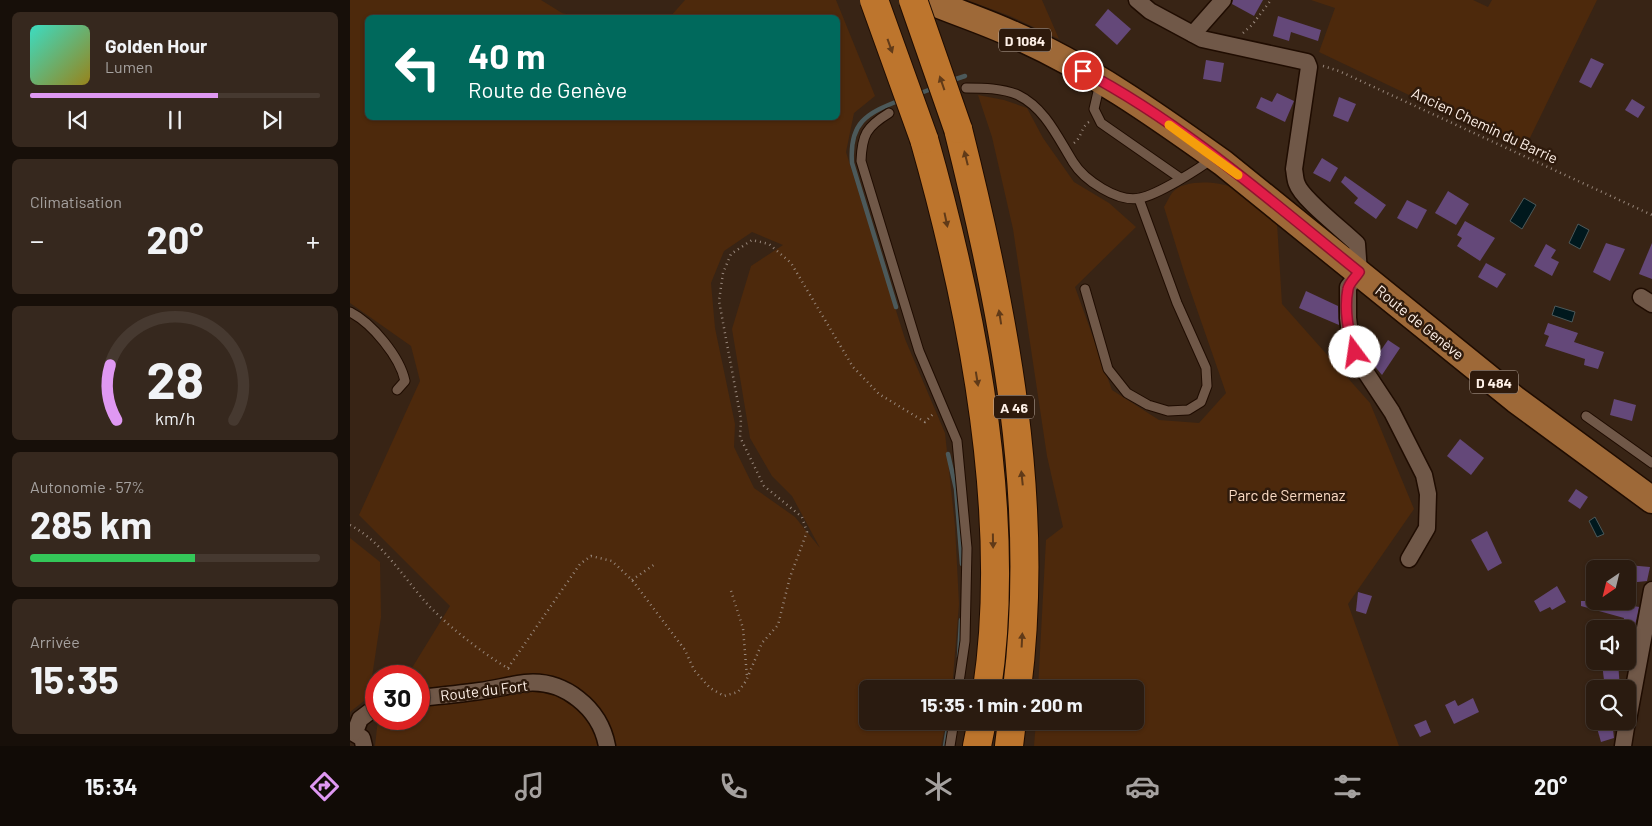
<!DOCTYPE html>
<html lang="fr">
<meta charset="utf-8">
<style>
:root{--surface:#2a1b10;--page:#36281e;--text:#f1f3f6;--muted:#a5a19f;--line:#463930;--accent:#df98f2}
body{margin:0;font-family:Barlow,sans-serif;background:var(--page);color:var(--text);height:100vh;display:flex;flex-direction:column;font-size:19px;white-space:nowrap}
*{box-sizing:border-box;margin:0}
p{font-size:16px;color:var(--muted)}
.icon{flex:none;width:28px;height:28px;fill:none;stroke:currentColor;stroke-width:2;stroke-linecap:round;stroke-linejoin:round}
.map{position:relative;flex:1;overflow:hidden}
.drawer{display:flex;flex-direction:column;gap:12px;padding:12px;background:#170f09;width:350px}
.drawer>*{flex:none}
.hud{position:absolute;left:15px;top:15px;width:475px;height:105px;border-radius:8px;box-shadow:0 1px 4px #0004,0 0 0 1px var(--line);background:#00695c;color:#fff;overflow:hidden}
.needle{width:32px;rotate:215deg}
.tools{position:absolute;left:1236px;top:560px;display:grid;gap:10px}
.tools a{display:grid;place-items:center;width:50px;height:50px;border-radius:8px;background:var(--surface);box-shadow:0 1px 4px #0004,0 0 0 1px var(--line);font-size:25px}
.speed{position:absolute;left:15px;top:665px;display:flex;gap:10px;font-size:25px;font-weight:700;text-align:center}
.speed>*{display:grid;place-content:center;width:65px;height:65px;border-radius:50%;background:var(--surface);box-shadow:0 1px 4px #0004,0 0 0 1px var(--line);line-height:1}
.speed .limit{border:8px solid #d22;background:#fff;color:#111}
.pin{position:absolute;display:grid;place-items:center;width:42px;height:42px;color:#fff;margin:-21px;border:2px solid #fff;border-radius:50%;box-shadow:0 1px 5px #0007}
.me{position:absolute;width:55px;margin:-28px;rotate:346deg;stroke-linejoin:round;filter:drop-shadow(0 0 4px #0008)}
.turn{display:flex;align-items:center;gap:18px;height:105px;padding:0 20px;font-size:22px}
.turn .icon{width:65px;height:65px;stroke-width:2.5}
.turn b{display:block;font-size:35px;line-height:42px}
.big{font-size:38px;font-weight:700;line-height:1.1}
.drawer .tile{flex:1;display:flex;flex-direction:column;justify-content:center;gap:8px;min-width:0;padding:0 18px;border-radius:8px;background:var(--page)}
.drawer .dial{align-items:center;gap:0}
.dial svg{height:130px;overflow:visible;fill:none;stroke:var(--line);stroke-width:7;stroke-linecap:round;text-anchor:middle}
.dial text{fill:var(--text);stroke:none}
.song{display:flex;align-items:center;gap:15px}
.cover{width:60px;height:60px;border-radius:8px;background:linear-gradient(135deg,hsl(170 70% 55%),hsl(50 70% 35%))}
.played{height:5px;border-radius:2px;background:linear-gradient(90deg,var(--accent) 65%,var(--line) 65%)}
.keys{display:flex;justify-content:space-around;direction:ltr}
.heat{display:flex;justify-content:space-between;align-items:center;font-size:28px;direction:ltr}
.charge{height:8px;border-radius:4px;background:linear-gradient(90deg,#34c759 57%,var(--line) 0)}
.trip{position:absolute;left:509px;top:680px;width:285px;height:50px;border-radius:8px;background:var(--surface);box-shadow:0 1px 4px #0004,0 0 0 1px var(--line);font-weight:700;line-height:50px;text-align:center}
.menu{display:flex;height:80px;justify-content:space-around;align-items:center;background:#110b06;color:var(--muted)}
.menu .icon{width:35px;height:35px}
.menu .active{color:var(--accent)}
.menu b{font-size:22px;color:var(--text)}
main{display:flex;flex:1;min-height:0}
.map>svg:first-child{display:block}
</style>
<main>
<section class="drawer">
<div class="tile">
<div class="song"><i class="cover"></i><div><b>Golden Hour</b><p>Lumen</p></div></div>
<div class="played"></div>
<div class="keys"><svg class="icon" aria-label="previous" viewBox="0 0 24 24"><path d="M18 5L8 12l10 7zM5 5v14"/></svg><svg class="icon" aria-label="pause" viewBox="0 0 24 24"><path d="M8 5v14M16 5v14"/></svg><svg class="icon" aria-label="next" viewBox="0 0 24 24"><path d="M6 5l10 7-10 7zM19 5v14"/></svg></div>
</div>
<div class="tile"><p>Climatisation</p>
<div class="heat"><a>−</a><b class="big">20°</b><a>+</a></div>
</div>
<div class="tile dial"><svg viewBox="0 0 100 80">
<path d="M14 69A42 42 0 1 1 86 69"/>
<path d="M14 69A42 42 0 0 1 10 35" stroke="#df98f2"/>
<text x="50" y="56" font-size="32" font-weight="700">28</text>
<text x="50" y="72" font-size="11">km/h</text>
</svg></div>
<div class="tile"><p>Autonomie · 57%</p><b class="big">285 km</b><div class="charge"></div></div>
<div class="tile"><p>Arrivée</p><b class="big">15:35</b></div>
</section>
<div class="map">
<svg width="1302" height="746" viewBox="0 0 1302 746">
<rect width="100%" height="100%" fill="#382415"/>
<g fill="#4d290c" fill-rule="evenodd">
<path d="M 0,0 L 191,0 L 212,13 L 229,17 L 18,18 L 18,118 L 488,118 L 488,18 L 320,17 L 335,0 L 486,0 L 525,96 L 504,113 L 496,152 L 555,339 L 595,433 L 605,526 L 609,604 L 602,689 L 518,689 L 518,721 L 596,721 L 591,746 L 25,746 L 28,719 L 69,719 L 69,676 L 57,676 L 100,606 L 9,515 L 70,381 L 61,346 L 0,303 ZM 402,232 L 433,245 L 401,266 L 382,329 L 400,438 L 422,476 L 442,496 L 470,548 L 445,517 L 404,488 L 384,447 L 385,424 L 365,328 L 361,283 L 374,251 Z"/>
<path d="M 617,0 L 692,0 L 709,39 L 660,16 Z"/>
<path d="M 961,0 L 1123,0 L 1138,7 L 1142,0 L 1247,0 L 1174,150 L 969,52 L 985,8 Z"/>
<path d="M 628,95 L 654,100 L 677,108 L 693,138 L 724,182 L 759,203 L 786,227 L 725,287 L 762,390 L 809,420 L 849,423 L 876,393 L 835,275 L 814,207 C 817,202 819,197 822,193 C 832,179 867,181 881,187 L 927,223 L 932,304 L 1020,403 L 1064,509 L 998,604 L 1049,746 L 684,746 L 686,721 L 785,721 L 785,689 L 688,689 L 696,540 L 713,527 L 697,456 L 663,229 L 642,137 Z"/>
<path d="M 0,538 L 30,562 L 31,617 L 19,697 L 0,712 Z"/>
</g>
<g fill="#00181d" stroke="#4c595a">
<path d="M 1174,198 L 1186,205 L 1172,229 L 1160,221 Z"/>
<path d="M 1228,224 L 1239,230 L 1230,249 L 1219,243 Z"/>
<path d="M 1205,306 L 1225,312 L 1222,322 L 1202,315 Z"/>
<path d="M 1245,517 L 1254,534 L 1247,537 L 1239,521 Z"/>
</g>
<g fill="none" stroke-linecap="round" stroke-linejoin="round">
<g stroke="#4c595a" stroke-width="4.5">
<path d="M 600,81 L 615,76"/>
<path d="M 568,94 L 584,88"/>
<path d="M 546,307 L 502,163 C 499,123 516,113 551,100"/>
<path d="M 598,454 L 606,489 L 612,564"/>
<path d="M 609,657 L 611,620"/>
<path d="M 595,746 L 599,721"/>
</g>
</g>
<g fill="#644879">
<path d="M 883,0 L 913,0 L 904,16 L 882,4 Z"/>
<path d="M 758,9 L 781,29 L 767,45 L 745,25 Z"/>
<path d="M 928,16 L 971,30 L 968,41 L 941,32 L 939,41 L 923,36 Z"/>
<path d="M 1241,58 L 1254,64 L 1241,88 L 1229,82 Z"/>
<path d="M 856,60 L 874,63 L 871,82 L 853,79 Z"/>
<path d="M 927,93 L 944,101 L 935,122 L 906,108 L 911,97 L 922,102 Z"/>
<path d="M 989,97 L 1006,104 L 998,122 L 983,116 Z"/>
<path d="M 1282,99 L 1295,107 L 1288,118 L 1275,110 Z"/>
<path d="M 972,158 L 988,168 L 980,182 L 963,173 Z"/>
<path d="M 995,176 L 1036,205 L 1026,219 L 1004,203 L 1008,198 L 991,182 Z"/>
<path d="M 1098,191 L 1119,204 L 1106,225 L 1085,213 Z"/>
<path d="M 1057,200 L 1077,210 L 1067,229 L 1047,218 Z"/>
<path d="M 1115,221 L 1145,238 L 1130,261 L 1107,246 L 1112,238 L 1107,235 Z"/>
<path d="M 1256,243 L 1275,249 L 1260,281 L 1243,272 Z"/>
<path d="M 1302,243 L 1302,279 L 1289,274 Z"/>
<path d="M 1196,244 L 1206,250 L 1201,258 L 1209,262 L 1202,276 L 1184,266 Z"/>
<path d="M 1136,263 L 1156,274 L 1147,288 L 1128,277 Z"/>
<path d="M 956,291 L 988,306 L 989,325 L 949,308 Z"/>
<path d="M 1198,323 L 1228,333 L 1224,342 L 1254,352 L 1248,369 L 1234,365 L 1235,359 L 1195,346 L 1199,336 L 1194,334 Z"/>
<path d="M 1038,340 L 1050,348 L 1032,375 L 1022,363 Z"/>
<path d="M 1264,399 L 1286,405 L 1282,421 L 1260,415 Z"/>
<path d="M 1110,439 L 1134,458 L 1121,475 L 1097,456 Z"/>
<path d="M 1226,489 L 1238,497 L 1230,509 L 1218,501 Z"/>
<path d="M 1137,531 L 1152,563 L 1138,571 L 1121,540 Z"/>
<path d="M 1278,565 L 1300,567 L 1297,581 L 1278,583 Z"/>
<path d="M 1207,586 L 1216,602 L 1202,610 L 1200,607 L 1190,612 L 1184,601 Z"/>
<path d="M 1008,592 L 1022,596 L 1016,614 L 1006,611 Z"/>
<path d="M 1231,601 L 1284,601 L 1284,606 L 1289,607 L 1284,630 L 1272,628 L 1274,618 L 1231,606 Z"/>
<path d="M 1268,662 L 1270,689 L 1255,689 L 1252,663 Z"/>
<path d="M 1123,698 L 1129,712 L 1104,724 L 1095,705 L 1105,700 L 1108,706 Z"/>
<path d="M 1076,720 L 1081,732 L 1070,737 L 1064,725 Z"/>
<path d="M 1245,721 L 1262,721 L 1264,738 L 1251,742 Z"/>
</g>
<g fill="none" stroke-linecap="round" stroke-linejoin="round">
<defs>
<g id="service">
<path d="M 750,83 L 744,109 L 751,123 L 830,178"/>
<path d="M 616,88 C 633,88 652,88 668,95 C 695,108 708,138 723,162 C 734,180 768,203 790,198 C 807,195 849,169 863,158"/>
<path d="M 539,113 C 516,127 512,135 511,161 L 569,351 L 607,441 L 617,548 L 615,641 L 608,689"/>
<path d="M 735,289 L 758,369 L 777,393 L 798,405 L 818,411 L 838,410 L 851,402 L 857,386 L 856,368 L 827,303 L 789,199"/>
<path d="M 0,312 C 22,323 50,357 55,381 L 47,390"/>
<path d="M 1236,416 L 1302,463"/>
<path d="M 600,746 L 604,721"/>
</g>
<g id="minor">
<path d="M 787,0 L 800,11 L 852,39 L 957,62 L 959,67 L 944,169 C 945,174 945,180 947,184 C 952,199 994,231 1007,244 L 1009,273 L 998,287 L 998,318 L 1001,342 L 1009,362 L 1042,412 L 1074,475 L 1078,494 L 1077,528 L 1059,559"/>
<path d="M 843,34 L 873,0"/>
<path d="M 1291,297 L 1302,304"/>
<path d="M 69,698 C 89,696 109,694 130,691 C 145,689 159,685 175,683 C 214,679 250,708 257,746"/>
<path d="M 1278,720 L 1302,590"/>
<path d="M 0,731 L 12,738 L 14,746"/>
<path d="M 5,732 L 10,719 L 26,707"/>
<path d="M 1273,746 L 1277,721"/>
</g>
<path id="primary" d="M 577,0 C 605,12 634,21 662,34 C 738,67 806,115 873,163 L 1166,400 L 1302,500"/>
<g id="motorway">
<path d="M 608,129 C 654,312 691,500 667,689"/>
<path d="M 574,139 C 622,308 663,514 637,689"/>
<path d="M 627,746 L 632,721"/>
<path d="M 659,746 L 662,721"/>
</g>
</defs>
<use href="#service" stroke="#1f0c01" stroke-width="11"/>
<use href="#minor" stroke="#1f0c01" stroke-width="19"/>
<use href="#primary" stroke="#1f0c01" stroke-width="29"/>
<use href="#motorway" stroke="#1f0c01" stroke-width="30"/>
<g stroke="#98877b" stroke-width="2.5" stroke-dasharray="1 4" stroke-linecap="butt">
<path d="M 893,33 L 902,25 L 921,0"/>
<path d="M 973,66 L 989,71 L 1302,215"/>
<path d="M 724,143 C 732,137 731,127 739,122"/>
<path d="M 0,525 C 34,543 54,579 80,607 C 103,630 131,652 159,669"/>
<path d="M 282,580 L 305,564"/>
<path d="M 381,591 L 393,628 L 397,677"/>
<path d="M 158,668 L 230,564 L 241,556 L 262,561 L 282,580 L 335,650 L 344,670 L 360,688 L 374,696 L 388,692 L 396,681 L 412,643 L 428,625 L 440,577 L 457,532 L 452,517 L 414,486 L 390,437 L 391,419 L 369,301 L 373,273 L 381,254 L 402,240 L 419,244 L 441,263 L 503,367 L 529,394 L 575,422 L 583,414"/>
</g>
<use href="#service" stroke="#705848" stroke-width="9"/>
<use href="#minor" stroke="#705848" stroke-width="16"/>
<use href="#primary" stroke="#9e6938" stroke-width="26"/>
<use href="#motorway" stroke="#bd752d" stroke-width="28"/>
<defs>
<g id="motorway-bridge">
<path d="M 524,0 L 574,139"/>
<path d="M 563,0 L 608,129"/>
</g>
</defs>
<use href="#motorway-bridge" stroke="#1f0c01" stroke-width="30" stroke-linecap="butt"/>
<use href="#motorway-bridge" stroke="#bd752d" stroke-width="28"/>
</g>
<defs><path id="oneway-solid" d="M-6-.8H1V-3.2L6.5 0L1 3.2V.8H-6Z" transform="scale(1.25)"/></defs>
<g fill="#603a18">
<use href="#oneway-solid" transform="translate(540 46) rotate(70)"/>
<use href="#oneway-solid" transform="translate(592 83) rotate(-109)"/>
<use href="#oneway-solid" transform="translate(616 158) rotate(-104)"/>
<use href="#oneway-solid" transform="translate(596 220) rotate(78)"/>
<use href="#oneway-solid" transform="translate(650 317) rotate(-99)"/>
<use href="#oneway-solid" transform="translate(627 379) rotate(81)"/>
<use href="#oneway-solid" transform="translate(672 478) rotate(-96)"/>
<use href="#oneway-solid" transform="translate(643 541) rotate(89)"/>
<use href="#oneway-solid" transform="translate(672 640) rotate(-87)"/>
</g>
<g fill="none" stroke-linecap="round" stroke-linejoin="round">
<defs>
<path id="route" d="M 733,71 C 834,124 921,201 1009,272 C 1006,277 999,283 998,289 C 994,308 998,334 1005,352"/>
</defs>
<use href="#route" stroke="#92132f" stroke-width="12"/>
<use href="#route" stroke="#e11d48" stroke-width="9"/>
<path stroke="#f59e0b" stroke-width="9" d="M 819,125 L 888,175"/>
</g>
<g text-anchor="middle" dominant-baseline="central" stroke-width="5" stroke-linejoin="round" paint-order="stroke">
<g fill="#2e1a0c" stroke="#c0b0a5" stroke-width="1">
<rect x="649" y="28.5" width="52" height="23" rx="4"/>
<rect x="1120" y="370.5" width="48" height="23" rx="4"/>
<rect x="644" y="395.5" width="40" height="23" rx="4"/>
</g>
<g font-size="14" font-weight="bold" fill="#fef0e7">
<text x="675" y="40">D 1084</text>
<text x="1144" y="382">D 484</text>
<text x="664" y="407">A 46</text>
</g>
<g font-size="15" fill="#fef0e7" stroke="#2e1a0c">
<text transform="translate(1135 125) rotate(25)">Ancien Chemin du Barrie</text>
<text transform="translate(1070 322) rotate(39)">Route de Genève</text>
<text transform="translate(134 690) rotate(-7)">Route du Fort</text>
</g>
<g font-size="15" fill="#fbdbc5" stroke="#2e1a0c">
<text x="937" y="495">Parc de Sermenaz</text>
</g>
</g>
</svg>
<div class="tools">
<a><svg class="needle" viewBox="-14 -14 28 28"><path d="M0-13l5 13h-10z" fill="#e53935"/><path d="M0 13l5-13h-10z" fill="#a5a19f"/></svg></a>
<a><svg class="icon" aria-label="sound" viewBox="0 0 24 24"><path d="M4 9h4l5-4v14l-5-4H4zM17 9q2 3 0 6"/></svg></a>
<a><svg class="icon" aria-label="search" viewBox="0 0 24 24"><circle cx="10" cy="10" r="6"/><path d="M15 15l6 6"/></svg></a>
</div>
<div class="speed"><div class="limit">30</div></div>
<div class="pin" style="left:733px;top:71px;background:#d93025"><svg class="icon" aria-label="arrive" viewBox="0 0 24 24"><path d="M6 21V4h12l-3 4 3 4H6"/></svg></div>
<svg class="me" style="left:1005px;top:352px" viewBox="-20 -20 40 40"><circle r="19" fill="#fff"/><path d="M0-13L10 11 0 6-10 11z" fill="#e11d48"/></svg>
<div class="trip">15:35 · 1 min · 200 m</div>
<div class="hud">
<div class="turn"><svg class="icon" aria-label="left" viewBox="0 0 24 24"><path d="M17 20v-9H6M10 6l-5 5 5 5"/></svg><div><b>40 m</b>Route de Genève</div></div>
</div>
</div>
</main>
<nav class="menu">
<b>15:34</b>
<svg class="icon active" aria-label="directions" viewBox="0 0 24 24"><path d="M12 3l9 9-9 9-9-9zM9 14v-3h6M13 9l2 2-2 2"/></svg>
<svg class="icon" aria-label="music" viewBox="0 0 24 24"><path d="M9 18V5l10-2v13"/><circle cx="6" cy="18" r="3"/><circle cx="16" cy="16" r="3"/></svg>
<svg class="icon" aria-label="phone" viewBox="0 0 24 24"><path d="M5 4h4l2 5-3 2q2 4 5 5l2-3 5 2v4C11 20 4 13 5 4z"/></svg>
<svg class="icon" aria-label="climate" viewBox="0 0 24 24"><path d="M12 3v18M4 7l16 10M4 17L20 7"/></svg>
<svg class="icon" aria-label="car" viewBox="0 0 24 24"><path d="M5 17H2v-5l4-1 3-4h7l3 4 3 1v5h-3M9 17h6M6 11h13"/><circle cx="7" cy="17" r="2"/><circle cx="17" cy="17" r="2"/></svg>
<svg class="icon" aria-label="filters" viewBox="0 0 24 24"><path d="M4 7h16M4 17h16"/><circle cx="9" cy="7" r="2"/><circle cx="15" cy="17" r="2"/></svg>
<b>20°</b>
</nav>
